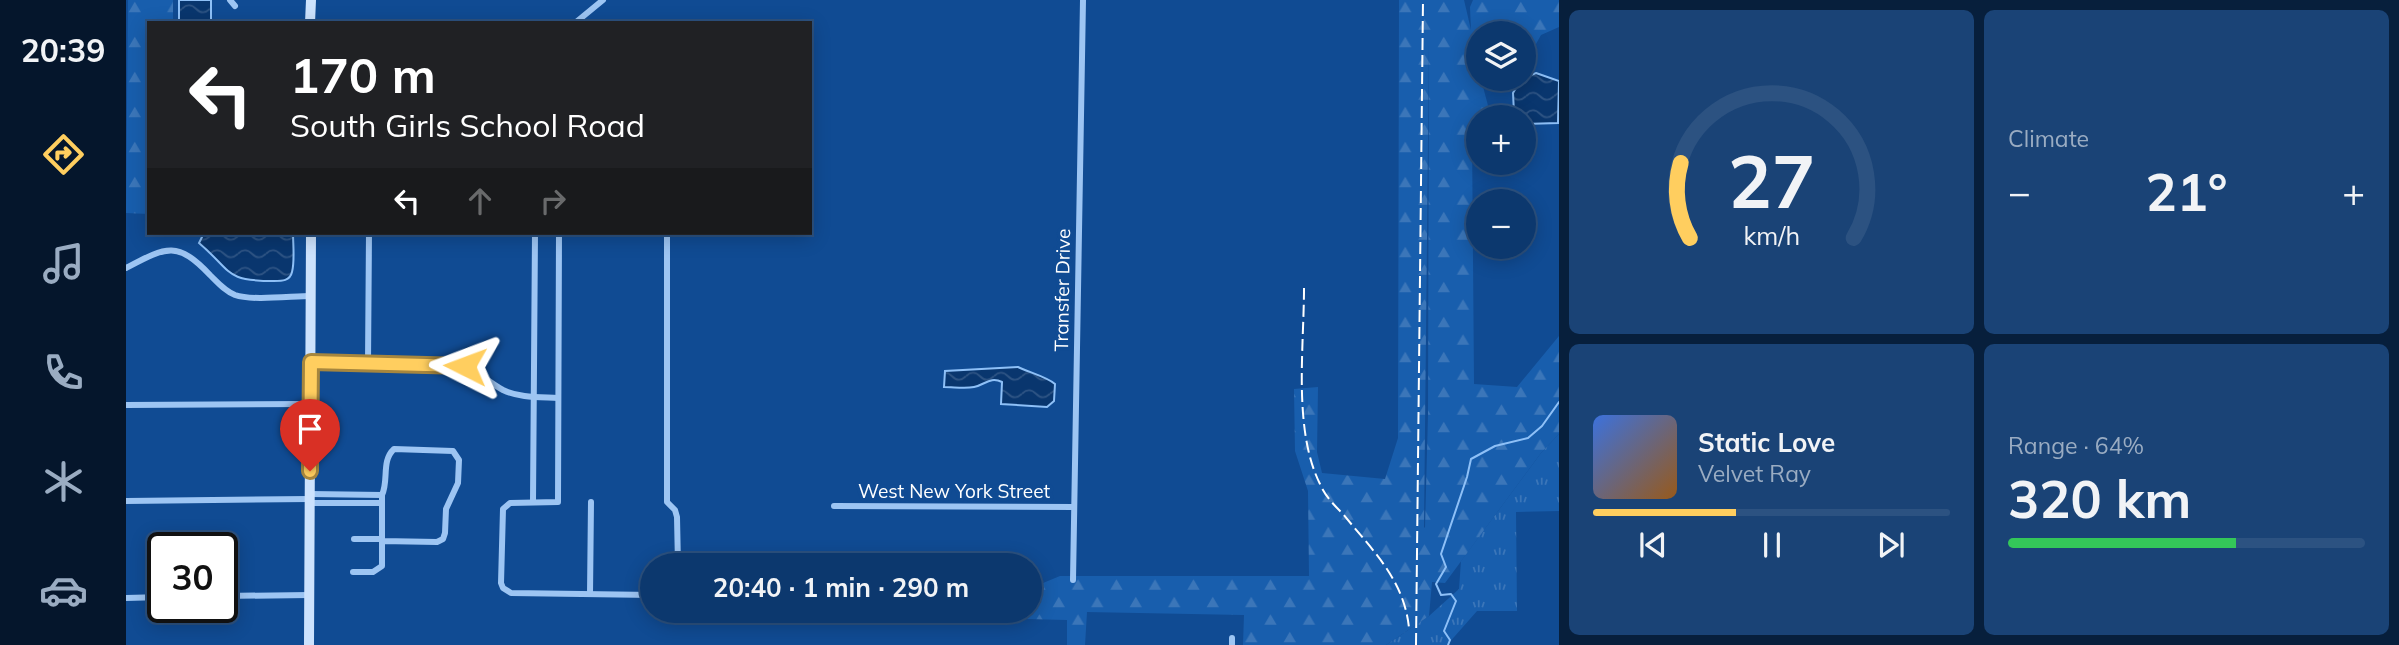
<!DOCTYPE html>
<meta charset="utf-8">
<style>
:root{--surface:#0c386e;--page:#1a4376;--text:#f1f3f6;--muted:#9aacc2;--line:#2c5281;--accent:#ffce5f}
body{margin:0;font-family:Mulish,sans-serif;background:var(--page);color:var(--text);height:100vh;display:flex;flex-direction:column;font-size:26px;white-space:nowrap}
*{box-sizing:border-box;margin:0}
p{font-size:23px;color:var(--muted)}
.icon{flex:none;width:38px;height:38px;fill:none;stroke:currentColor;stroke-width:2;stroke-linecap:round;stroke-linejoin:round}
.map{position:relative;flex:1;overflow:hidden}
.panel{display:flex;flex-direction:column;gap:10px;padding:10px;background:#071f3c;width:840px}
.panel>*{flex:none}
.top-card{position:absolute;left:21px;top:21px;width:665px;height:214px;border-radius:0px;box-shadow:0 4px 18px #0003,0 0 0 2px var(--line);background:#202124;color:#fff;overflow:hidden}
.buttons{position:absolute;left:1340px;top:21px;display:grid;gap:14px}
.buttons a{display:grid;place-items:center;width:70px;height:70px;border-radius:50%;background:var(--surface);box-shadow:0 4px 18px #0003,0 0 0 2px var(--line);font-size:35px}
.speed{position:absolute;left:21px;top:532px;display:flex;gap:14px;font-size:35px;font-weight:700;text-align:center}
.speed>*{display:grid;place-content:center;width:91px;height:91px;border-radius:50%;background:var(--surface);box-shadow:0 4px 18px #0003,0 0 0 2px var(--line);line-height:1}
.speed .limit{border:4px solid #111;border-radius:10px;background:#fff;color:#111}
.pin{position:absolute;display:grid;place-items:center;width:60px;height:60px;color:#fff;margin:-72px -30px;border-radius:50% 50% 50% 0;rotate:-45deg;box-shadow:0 0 7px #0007}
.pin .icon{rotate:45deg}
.me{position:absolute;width:77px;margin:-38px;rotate:273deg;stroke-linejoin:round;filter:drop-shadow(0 0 5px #0008)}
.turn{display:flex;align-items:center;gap:24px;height:147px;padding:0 28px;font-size:32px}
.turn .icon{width:91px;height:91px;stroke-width:2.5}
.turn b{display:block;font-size:49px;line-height:60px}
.lanes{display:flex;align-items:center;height:66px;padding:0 28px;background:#0003;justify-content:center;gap:35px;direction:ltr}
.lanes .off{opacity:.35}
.big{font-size:52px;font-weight:700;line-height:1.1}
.panel .card{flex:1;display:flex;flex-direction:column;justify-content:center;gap:10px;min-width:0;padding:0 24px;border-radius:10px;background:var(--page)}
.panel .dial{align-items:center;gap:0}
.dial svg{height:182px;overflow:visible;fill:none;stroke:var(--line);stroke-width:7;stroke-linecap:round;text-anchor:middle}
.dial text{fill:var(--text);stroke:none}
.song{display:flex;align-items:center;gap:21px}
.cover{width:84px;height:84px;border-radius:10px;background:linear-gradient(135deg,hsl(220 70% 55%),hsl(30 70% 35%))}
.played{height:7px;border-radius:4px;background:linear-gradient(90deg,var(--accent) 40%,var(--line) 40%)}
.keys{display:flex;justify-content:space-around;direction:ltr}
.heat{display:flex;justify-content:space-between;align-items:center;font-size:38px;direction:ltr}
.charge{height:10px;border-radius:5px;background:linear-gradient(90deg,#34c759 64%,var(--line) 0)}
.panel .tiles{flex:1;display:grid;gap:10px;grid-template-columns:repeat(2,1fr)}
.trip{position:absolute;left:514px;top:553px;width:402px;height:70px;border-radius:35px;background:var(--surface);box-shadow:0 4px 18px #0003,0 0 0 2px var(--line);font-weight:700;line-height:70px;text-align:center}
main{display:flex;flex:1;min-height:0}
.tabs{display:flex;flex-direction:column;width:126px;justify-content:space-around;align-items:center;background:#05162c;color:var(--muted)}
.tabs .icon{width:49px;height:49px}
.tabs .on{color:var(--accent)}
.tabs b{font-size:32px;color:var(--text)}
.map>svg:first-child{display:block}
</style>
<main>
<nav class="tabs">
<b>20:39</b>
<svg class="icon on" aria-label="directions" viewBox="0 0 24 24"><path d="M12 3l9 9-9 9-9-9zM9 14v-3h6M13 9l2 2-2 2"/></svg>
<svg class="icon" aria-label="music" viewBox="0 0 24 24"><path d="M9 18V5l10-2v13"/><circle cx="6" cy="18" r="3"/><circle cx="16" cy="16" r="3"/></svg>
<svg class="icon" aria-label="phone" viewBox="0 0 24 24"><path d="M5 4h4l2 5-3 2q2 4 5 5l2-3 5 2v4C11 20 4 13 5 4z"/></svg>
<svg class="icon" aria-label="climate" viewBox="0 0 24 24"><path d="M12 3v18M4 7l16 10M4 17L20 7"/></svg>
<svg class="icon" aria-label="car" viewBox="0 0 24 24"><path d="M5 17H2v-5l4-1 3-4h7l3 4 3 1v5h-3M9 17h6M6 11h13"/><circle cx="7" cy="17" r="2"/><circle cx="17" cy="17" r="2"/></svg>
</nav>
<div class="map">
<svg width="1433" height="645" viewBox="0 0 1433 645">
<defs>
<pattern id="grass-tufts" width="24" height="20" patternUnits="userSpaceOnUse" patternTransform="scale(1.75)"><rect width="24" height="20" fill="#185ead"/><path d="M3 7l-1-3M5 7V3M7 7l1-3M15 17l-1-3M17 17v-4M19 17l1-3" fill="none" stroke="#3b76b9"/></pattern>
<pattern id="forest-firs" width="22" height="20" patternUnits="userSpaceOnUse" patternTransform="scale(1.75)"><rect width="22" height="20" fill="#185ead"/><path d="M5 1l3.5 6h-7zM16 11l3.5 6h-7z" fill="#3b76b9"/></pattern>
<pattern id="water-waves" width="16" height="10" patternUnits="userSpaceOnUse" patternTransform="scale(1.75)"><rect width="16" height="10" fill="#09366e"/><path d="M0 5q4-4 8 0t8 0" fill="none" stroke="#2e5484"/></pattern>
</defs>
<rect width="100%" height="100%" fill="#104b93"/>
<path fill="url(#grass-tufts)" d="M 1433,434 L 1433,511 L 1390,512 L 1391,611 L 1351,611 L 1321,645 L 1260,645 L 1303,616 L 1333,589 L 1335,561 L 1415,453 Z"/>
<g fill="url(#forest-firs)" fill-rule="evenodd">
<path d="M 2,0 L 47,0 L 47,23 L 23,23 L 23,214 L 0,213 Z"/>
<path d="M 1273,0 L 1338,0 L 1345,30 L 1344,7 L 1347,0 L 1433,0 L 1433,27 L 1415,35 L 1401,60 L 1405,68 L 1398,71 L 1398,33 L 1353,33 L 1353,61 L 1348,48 L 1353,79 L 1355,79 L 1365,117 L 1353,117 L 1353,135 L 1346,136 L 1348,384 L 1391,387 L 1433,336 L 1433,434 L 1415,453 L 1319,583 L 1306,582 L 1303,616 L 1260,645 L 1117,645 L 1118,615 L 961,612 L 959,645 L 941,645 L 941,620 L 579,611 L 905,611 L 905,588 L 934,576 L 1183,576 L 1182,491 L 1169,451 L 1168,389 L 1192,387 L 1191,452 L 1196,473 L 1259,479 L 1272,438 ZM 1303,43 L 1302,415 L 1299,528 L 1298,527 Z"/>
</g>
<g fill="url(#water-waves)" stroke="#8ec0f7" stroke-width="2">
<rect x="53" y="0" width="32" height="23"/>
<path d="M 1410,73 L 1433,81 L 1432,123 L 1398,124 L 1398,117 L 1391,117 L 1388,113 L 1387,93 L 1395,79 Z"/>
<path d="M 78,233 L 167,233 C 167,244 169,261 166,272 C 164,281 156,281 148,281 C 98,281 107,272 73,243 Z"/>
<path d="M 892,367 C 902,372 921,377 929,384 L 928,401 L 921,407 L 875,404 L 876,382 C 864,376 859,385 848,387 C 839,389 828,387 818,387 L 819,371 Z"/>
</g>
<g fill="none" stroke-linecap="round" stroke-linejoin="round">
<path stroke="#8ec0f7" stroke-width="2" d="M 1322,645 L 1324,640 L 1318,631 L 1330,601 L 1325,594 L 1315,595 L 1310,584 L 1320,567 L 1315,554 L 1341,477 L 1345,459 L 1369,446 L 1402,438 L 1416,426 L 1433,402"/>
<g stroke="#9dc5f3" stroke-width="6">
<path d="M 104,0 L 109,6"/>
<path d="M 449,23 L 477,0"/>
<path d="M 433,233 L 432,502 L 384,503 L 377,509 L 375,583 L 377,588 L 385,593 L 527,595"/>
<path d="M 541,233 L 541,502 L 549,510 L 551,517 L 552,565"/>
<path d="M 0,268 C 40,247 51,240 84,275 C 92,283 99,291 109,295 C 126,301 166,296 185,296"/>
<path d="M 185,362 L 333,365 C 350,369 362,382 377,390 C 393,398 414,397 432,398"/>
<path d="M 242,363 L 243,233"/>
<path d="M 0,405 L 184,404"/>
<path d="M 184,494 L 256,495"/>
<path d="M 0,501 L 184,499"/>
<path d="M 407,501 L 409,233"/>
<path d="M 184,503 L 256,503"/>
<path d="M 708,506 L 948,507"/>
<path d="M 228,539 L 256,539"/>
<path d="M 227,572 L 247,572 L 256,566 L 256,495 C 263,480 255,461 268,449 L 327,451 L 333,460 L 332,483 L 320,509 L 319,533 L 317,539 L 311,542 L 256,541"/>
<path d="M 947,580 L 957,0"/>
<path d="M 464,594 L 465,502"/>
<path d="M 96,596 L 183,595"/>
<path d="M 0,598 L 37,597"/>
<path d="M 1106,645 L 1106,638"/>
</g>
<g stroke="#cce2fd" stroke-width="10">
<path d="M 184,23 L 185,0"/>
<path d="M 183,645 L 185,233"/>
</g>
<g stroke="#fff" stroke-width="2" stroke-dasharray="12 5" stroke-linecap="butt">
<path d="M 1178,288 C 1178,348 1167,430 1194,484 C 1199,496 1208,505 1217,514 C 1246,550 1278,579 1283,628"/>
<path d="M 1290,645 L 1297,0"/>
</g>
</g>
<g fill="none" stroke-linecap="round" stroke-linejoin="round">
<defs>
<path id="route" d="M 184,471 L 185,362 L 339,366"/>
</defs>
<use href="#route" stroke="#a6863e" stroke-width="18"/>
<use href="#route" stroke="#ffce5f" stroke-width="12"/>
</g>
<g text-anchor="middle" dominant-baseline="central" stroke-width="7" stroke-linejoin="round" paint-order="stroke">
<g font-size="19" fill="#fff" stroke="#104b93">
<text transform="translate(936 290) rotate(-89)">Transfer Drive</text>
<text x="828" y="491">West New York Street</text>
</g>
</g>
</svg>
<div class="buttons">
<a><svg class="icon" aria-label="layers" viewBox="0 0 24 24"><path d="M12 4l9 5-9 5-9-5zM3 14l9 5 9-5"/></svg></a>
<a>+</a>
<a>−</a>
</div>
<div class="speed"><div class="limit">30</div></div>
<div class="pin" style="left:184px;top:471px;background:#d93025"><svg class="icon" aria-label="arrive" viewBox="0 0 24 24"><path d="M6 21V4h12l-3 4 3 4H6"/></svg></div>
<svg class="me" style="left:339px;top:366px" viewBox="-20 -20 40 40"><path d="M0-17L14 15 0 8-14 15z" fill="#ffce5f" stroke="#fff" stroke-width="4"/></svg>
<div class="trip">20:40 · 1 min · 290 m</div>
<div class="top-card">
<div class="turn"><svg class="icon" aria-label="left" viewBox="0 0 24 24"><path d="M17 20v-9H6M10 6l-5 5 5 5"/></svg><div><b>170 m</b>South Girls School Road</div></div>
<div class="lanes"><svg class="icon" aria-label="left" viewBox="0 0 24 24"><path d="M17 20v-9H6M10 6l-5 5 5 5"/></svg><svg class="icon off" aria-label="ahead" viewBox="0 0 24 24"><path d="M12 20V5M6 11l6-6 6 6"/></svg><svg class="icon off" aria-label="right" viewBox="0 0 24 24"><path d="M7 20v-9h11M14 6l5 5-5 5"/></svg></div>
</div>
</div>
<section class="panel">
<div class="tiles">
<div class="card dial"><svg viewBox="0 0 100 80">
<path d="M14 69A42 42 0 1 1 86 69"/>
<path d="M14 69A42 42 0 0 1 10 36" stroke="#ffce5f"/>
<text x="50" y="56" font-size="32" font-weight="700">27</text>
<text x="50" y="72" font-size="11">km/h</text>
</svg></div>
<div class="card"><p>Climate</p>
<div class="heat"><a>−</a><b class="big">21°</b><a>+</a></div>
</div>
<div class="card">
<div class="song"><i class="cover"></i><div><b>Static Love</b><p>Velvet Ray</p></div></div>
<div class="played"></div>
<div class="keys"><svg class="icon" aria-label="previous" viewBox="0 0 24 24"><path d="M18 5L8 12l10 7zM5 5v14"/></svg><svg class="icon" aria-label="pause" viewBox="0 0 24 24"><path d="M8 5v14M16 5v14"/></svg><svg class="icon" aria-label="next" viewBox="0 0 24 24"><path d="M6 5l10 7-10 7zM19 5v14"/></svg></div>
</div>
<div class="card"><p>Range · 64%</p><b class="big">320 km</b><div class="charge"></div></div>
</div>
</section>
</main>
